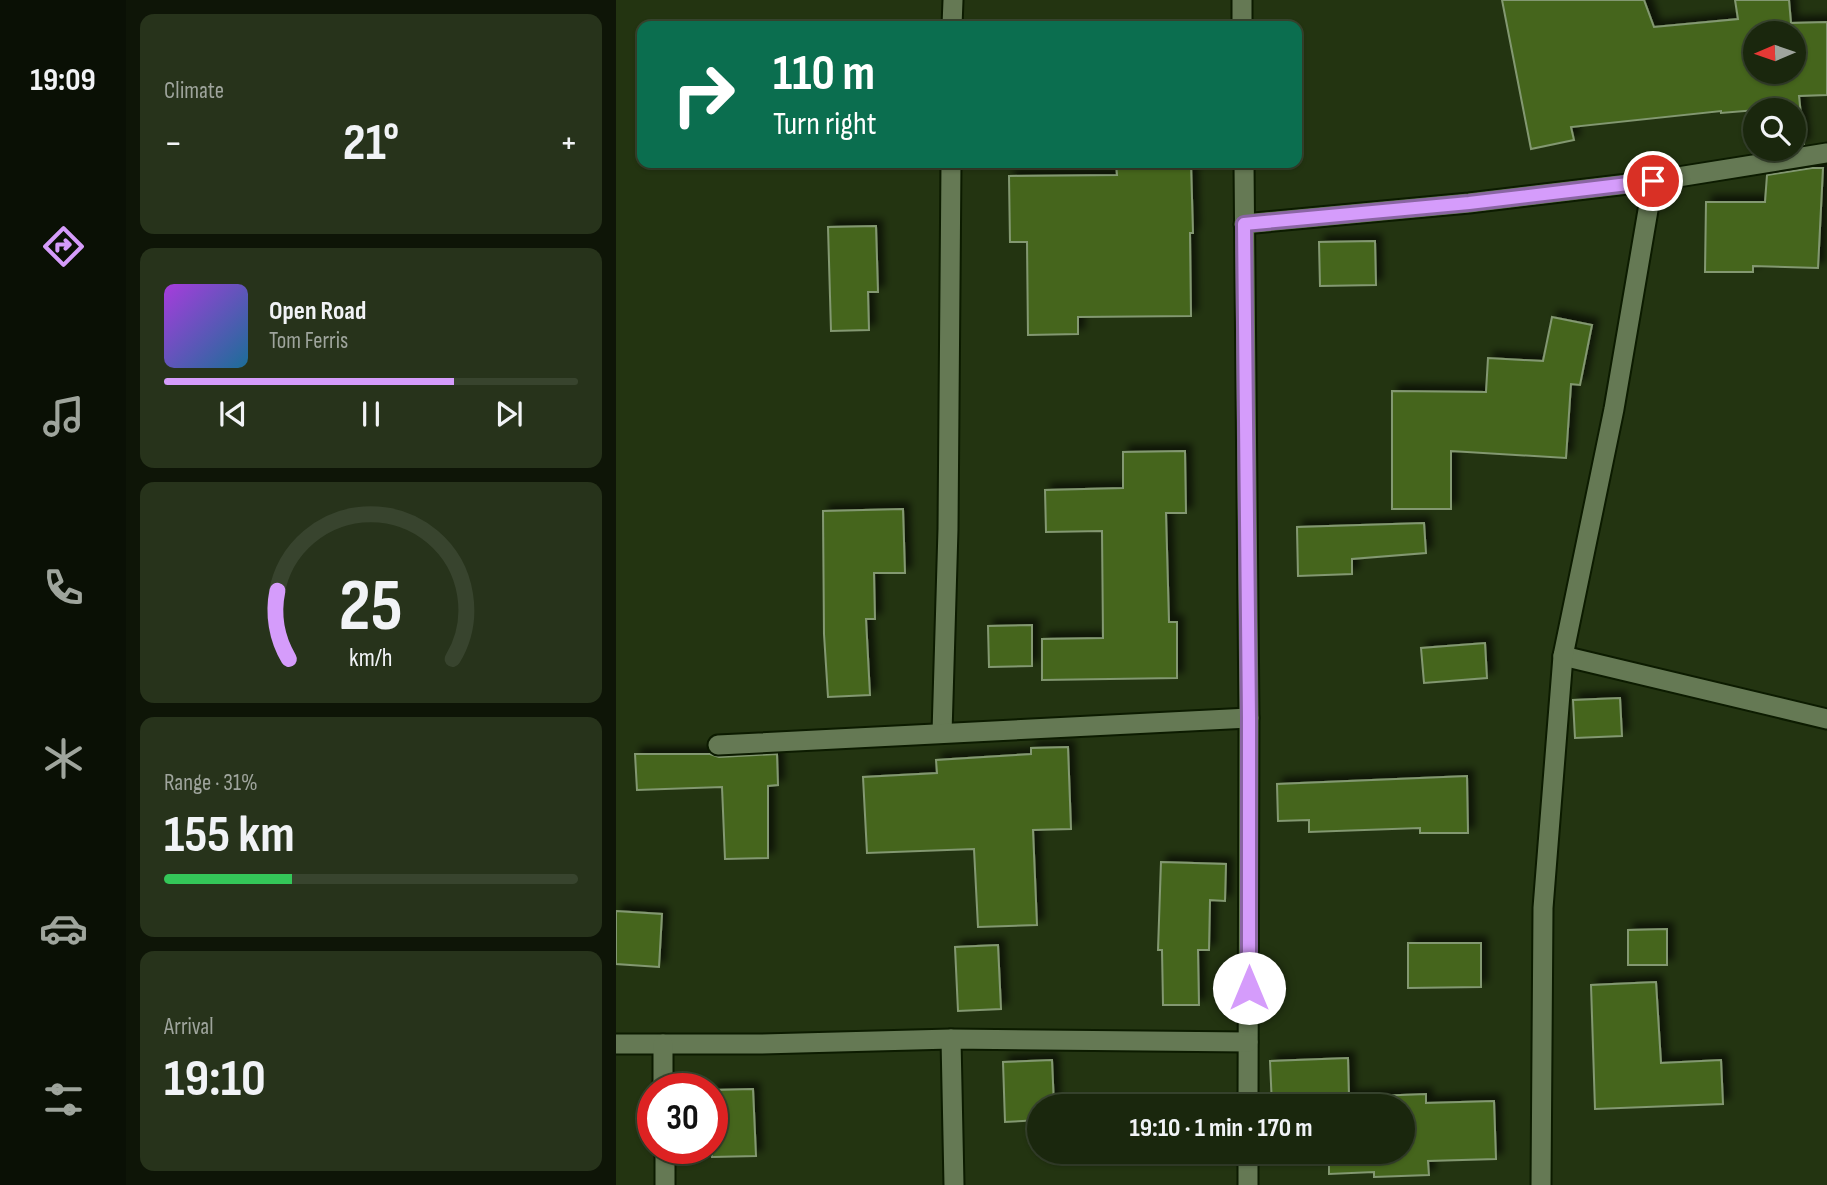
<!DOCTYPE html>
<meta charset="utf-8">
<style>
:root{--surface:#1a270d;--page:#27331b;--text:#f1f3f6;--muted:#9fa59d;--line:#38442e;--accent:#d59cfb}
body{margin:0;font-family:"Sofia Sans Condensed",sans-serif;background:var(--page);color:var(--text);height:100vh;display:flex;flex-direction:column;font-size:26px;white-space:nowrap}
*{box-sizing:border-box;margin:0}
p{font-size:23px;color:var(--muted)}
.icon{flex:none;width:38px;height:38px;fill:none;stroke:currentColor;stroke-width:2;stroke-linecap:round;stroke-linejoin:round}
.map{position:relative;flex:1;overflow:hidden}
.panel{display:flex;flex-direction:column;gap:14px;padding:14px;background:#0e1507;width:490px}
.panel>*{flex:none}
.banner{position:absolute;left:21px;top:21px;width:665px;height:147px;border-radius:14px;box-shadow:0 2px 5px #0004,0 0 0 2px var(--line);background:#0b6e4f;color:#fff;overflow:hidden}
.needle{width:46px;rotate:268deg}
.controls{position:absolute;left:1127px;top:21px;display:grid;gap:14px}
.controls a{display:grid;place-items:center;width:63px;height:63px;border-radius:50%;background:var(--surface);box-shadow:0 2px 5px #0004,0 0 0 2px var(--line);font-size:35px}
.speed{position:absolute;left:21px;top:1073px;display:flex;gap:14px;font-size:35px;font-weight:700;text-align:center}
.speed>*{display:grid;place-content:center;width:91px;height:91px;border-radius:50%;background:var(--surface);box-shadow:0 2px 5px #0004,0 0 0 2px var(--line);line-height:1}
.speed .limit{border:10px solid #d22;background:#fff;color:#111}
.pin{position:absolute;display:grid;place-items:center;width:60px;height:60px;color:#fff;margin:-30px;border:4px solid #fff;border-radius:50%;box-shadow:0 2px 7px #0007}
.me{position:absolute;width:77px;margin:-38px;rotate:0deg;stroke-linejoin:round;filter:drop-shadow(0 0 5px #0008)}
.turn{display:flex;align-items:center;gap:24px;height:147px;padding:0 21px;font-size:32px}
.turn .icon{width:91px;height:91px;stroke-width:2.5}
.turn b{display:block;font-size:49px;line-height:60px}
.big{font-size:52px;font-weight:700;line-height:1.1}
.panel .tile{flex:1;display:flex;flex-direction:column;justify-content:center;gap:10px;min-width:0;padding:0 24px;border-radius:14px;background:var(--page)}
.panel .dial{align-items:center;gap:0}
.dial svg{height:182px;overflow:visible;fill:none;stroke:var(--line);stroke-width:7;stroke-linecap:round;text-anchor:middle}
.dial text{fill:var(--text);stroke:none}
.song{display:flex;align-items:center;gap:21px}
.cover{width:84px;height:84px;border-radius:10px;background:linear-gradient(135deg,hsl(280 70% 55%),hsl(200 70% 35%))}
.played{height:7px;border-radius:4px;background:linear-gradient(90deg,var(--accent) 70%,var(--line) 70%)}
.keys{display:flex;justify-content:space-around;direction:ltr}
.heat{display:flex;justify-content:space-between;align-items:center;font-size:38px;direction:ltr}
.charge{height:10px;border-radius:5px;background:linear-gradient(90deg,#34c759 31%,var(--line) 0)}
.trip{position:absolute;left:411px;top:1094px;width:388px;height:70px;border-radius:35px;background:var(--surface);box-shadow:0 2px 5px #0004,0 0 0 2px var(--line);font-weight:700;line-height:70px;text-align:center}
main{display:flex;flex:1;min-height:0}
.dock{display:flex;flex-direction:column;width:126px;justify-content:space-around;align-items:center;background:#0a1005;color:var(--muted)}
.dock .icon{width:49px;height:49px}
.dock .on{color:var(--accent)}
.dock b{font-size:32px;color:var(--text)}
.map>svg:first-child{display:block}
</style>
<main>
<nav class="dock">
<b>19:09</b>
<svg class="icon on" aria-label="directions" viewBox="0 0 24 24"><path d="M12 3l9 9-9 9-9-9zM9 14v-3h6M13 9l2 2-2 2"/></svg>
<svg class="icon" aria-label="music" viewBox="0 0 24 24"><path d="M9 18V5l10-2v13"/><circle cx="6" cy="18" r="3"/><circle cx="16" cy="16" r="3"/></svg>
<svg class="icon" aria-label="phone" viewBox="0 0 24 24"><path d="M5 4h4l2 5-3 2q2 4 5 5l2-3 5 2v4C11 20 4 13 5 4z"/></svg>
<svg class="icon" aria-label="climate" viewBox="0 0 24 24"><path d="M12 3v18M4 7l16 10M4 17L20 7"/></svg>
<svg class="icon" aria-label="car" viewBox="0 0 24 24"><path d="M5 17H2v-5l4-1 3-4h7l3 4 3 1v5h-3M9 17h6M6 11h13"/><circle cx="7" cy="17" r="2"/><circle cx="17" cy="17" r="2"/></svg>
<svg class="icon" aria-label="filters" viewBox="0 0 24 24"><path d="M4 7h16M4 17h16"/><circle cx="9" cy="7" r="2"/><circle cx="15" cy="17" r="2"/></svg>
</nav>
<section class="panel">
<div class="tile"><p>Climate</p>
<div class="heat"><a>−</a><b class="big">21°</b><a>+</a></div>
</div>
<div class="tile">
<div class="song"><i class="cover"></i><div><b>Open Road</b><p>Tom Ferris</p></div></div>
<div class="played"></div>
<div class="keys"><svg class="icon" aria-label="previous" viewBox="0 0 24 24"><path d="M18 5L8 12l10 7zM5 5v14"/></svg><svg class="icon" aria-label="pause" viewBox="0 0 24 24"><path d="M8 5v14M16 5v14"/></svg><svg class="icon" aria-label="next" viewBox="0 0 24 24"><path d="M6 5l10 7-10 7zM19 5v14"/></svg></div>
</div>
<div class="tile dial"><svg viewBox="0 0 100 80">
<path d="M14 69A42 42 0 1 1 86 69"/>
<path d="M14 69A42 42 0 0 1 9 39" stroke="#d59cfb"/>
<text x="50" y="56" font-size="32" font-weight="700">25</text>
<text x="50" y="72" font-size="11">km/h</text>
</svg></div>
<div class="tile"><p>Range · 31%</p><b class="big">155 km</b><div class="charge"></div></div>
<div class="tile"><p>Arrival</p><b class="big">19:10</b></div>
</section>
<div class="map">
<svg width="1211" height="1185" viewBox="0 0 1211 1185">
<defs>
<filter id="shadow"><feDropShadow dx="6" dy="-6" stdDeviation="3.5" flood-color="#0009"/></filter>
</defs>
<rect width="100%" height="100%" fill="#233411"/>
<g fill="#44651f" stroke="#839871" stroke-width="2" fill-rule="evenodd" filter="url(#shadow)">
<path d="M 886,0 L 1028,0 L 1038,27 L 1122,19 L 1119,0 L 1173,0 L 1175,23 L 1211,22 L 1211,95 L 1183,96 L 1188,144 L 1178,146 L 1178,110 L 1153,109 L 1105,113 L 1105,111 L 955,127 L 958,140 L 915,149 ZM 1139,33 L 1178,33 L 1178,72 L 1139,72 Z"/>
<path d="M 500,163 L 575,163 L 577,233 L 574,233 L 575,316 L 462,317 L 462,334 L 412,335 L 411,242 L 394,242 L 393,176 L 501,175 Z"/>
<path d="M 1196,168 L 1207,168 L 1202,268 L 1137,266 L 1137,272 L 1089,272 L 1090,202 L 1149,202 L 1151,175 Z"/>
<path d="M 260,226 L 262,292 L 252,292 L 253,330 L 215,331 L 212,227 Z"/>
<path d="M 759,241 L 760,285 L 704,286 L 703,242 Z"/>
<path d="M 936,317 L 976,325 L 964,385 L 955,384 L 950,458 L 835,451 L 835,509 L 776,509 L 776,391 L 870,392 L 872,358 L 927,361 Z"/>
<path d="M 569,451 L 570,513 L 550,513 L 553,622 L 561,622 L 561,678 L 426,680 L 426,639 L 487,638 L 486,531 L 430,532 L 429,490 L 507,488 L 507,452 Z"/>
<path d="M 287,509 L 289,573 L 258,573 L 259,619 L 250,619 L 254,695 L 212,697 L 208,634 L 207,511 Z"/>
<path d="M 808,523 L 810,553 L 736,559 L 736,574 L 682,576 L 681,527 Z"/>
<path d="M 416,625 L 416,666 L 373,667 L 372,626 Z"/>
<path d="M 869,643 L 871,678 L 808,683 L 805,648 Z"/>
<path d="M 1004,698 L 1006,736 L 959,738 L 957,700 Z"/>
<path d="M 452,747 L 455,829 L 417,830 L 421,925 L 362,927 L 358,849 L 251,853 L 247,777 L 321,773 L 320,760 L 415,754 L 415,748 Z"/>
<path d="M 19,754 L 94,754 L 103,757 L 161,754 L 162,785 L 152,786 L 152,858 L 109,859 L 106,787 L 21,790 Z"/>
<path d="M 851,776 L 852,833 L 804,833 L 804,828 L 693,832 L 693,820 L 662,821 L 661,784 Z"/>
<path d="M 545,862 L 610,864 L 609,901 L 594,900 L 593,950 L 582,950 L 583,1005 L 547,1005 L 546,950 L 542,950 Z"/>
<path d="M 0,911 L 46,914 L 43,967 L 0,964 Z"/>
<path d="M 1051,929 L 1051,965 L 1012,965 L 1012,930 Z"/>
<path d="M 792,943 L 865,943 L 865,987 L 792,988 Z"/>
<path d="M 382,945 L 385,1009 L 342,1011 L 339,947 Z"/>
<path d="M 1040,982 L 1045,1063 L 1105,1060 L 1107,1104 L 979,1109 L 975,985 Z"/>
<path d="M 732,1058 L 733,1097 L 810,1094 L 810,1103 L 878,1101 L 880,1159 L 812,1161 L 813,1175 L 758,1177 L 758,1172 L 713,1174 L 713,1164 L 688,1165 L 688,1152 L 788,1152 L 788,1106 L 656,1106 L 654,1061 Z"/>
<path d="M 436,1060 L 438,1106 L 424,1106 L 424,1120 L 389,1122 L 387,1062 Z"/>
<path d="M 137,1089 L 140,1156 L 96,1157 L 96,1090 Z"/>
</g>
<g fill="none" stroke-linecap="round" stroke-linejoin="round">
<defs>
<g id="minor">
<path d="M 626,0 L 626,26"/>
<path d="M 336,26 L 337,0"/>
<path d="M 628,163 L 633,718 L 632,1106"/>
<path d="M 628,224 L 853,203 L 1037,181 L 1211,153"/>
<path d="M 947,656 L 1211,719"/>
<path d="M 326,733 L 332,529 L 335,163"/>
<path d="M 102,745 L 633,718"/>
<path d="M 335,1039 L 338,1185"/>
<path d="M 0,1044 L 145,1044 L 335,1039 L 632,1042"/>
<path d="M 47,1044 L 47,1088"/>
<path d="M 49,1148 L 49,1185"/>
<path d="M 632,1152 L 632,1185"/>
<path d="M 925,1185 L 927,908 L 947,656 L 998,409 L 1037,181"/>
</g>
</defs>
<use href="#minor" stroke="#0c1b00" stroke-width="23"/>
<use href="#minor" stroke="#657954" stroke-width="19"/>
</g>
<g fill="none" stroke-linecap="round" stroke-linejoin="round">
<defs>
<path id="route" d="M 633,988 L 633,718 L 628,224 L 853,203 L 1037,181"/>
</defs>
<use href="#route" stroke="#8a65a3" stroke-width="18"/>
<use href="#route" stroke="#d59cfb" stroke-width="12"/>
</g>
</svg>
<div class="controls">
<a><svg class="needle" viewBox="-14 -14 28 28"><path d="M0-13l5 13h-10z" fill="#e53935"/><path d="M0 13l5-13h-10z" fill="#9fa59d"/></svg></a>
<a><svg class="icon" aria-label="search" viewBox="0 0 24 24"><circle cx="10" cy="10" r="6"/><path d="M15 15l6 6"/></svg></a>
</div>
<div class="speed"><div class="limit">30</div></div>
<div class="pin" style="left:1037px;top:181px;background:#d93025"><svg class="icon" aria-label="arrive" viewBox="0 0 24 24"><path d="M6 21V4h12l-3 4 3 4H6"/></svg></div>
<svg class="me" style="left:633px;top:988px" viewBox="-20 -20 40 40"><circle r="19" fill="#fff"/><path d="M0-13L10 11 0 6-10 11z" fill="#d59cfb"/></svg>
<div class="trip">19:10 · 1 min · 170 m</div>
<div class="banner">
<div class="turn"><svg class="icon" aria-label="right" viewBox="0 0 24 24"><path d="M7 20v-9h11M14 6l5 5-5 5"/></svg><div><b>110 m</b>Turn right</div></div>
</div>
</div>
</main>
